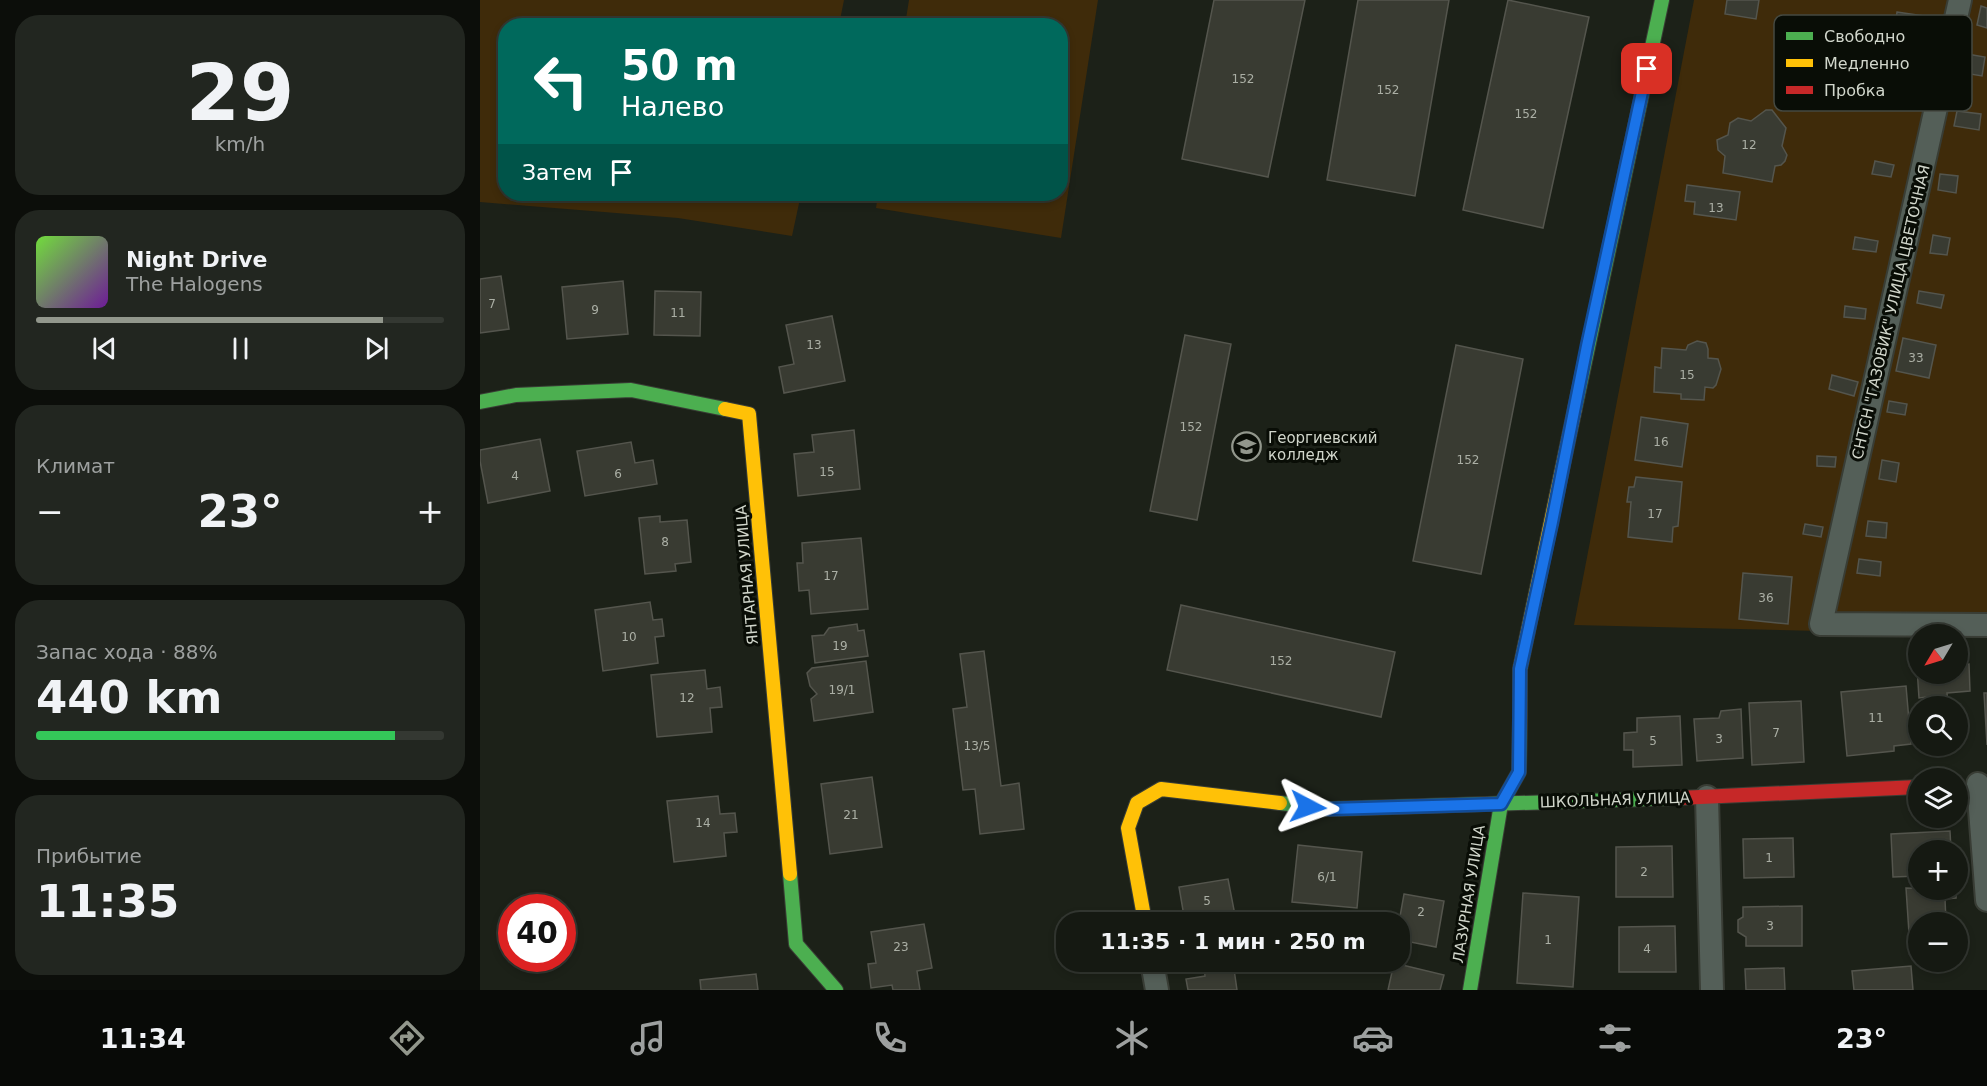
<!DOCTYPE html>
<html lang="ru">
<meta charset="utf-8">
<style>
:root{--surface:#151912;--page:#222620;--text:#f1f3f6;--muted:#9da09f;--line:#343832;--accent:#92978c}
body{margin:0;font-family:"DejaVu Sans",sans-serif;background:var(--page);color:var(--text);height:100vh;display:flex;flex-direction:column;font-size:22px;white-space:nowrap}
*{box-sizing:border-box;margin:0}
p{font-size:20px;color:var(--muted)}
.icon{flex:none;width:33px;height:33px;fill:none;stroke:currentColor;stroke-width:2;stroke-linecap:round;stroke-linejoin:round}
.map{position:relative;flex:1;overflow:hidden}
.details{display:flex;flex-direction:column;gap:15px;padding:15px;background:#0c0e0a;width:480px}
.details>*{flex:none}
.top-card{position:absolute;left:18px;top:18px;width:570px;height:183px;border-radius:24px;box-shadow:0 3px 9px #0003,0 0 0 2px var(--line);background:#00695c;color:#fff;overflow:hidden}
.needle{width:39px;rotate:232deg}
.buttons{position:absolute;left:1428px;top:624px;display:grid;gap:12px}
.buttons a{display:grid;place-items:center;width:60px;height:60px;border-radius:50%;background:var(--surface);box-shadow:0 3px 9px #0003,0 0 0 2px var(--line);font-size:30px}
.speed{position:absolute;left:18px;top:894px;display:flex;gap:12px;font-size:30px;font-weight:700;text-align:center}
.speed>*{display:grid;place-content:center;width:78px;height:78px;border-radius:50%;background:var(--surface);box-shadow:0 3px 9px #0003,0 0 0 2px var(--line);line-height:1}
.speed .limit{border:9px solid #d22;background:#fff;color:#111}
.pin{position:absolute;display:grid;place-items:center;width:51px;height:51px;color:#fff;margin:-26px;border-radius:12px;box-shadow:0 3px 9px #0006}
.me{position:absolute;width:66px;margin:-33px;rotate:94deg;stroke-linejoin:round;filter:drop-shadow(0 0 4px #0008)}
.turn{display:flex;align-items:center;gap:21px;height:126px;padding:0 24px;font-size:27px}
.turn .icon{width:78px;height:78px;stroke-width:2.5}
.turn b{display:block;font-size:42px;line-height:51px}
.then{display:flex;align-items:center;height:57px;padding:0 24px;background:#0003;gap:12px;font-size:22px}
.big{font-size:45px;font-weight:800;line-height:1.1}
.details .card{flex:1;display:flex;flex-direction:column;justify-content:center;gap:9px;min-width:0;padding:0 21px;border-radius:24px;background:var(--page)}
.details .dial{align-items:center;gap:0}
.dial b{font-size:78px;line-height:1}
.song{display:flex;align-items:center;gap:18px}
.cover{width:72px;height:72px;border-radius:9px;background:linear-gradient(135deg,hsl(100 70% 55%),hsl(280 70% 35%))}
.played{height:6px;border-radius:3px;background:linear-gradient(90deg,var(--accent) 85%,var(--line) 85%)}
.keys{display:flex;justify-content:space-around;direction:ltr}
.heat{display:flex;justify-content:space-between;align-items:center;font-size:33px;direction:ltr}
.charge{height:9px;border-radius:4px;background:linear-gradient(90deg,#34c759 88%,var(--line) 0)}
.trip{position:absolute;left:576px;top:912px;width:354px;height:60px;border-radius:24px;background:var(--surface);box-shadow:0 3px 9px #0003,0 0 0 2px var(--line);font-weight:800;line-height:60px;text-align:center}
.dock{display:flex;height:96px;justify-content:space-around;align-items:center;background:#080a07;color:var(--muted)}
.dock .icon{width:42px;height:42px}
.dock .on{color:var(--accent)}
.dock b{font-size:27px;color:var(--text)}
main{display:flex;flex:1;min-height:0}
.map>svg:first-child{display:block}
</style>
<main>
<section class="details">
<div class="card dial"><b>29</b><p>km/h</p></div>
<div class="card">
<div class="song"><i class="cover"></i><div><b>Night Drive</b><p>The Halogens</p></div></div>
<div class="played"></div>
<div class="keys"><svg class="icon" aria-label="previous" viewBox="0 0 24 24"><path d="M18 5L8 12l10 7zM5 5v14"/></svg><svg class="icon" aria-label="pause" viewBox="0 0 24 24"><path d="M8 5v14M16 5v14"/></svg><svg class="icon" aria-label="next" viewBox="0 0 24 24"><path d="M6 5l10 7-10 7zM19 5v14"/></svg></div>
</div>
<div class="card"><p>Климат</p>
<div class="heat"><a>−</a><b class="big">23°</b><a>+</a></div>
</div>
<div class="card"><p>Запас хода · 88%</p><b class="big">440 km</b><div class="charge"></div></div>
<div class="card"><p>Прибытие</p><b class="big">11:35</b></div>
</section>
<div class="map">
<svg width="1507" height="990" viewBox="0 0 1507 990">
<rect width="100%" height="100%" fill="#1c2118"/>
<g fill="#3f2b0a">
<path d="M 0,0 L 364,0 L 359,25 L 26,26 L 26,194 L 321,194 L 312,236 L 198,218 L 0,202 Z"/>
<path d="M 429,0 L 618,0 L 581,238 L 396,208 L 398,194 L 580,194 L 580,26 L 425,25 Z"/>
<path d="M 1214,0 L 1507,0 L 1507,635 L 1094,625 Z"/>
</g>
<g fill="#393b32" stroke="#54554d" stroke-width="1.5">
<path d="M 734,0 L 825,0 L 788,177 L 702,159 Z"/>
<path d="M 878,0 L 969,0 L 935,196 L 847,180 Z"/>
<path d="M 1028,0 L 1109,17 L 1063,228 L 983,210 Z"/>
<path d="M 1247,0 L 1279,0 L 1276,19 L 1245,14 Z"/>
<path d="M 1501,6 L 1507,8 L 1507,28 L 1497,25 Z"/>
<path d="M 1417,12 L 1450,17 L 1446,41 L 1414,36 Z"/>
<path d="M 1487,54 L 1505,57 L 1502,76 L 1484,73 Z"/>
<path d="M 1286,110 L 1292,110 L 1306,128 L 1302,146 L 1307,155 L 1305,161 L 1301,165 L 1295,166 L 1292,182 L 1243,173 L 1245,156 L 1238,150 L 1237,140 L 1248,135 L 1250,123 L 1258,118 L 1271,121 Z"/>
<path d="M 1477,111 L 1501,114 L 1499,130 L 1474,126 Z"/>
<path d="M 1395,161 L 1414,165 L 1411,177 L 1392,174 Z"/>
<path d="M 1460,174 L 1478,176 L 1476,193 L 1458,190 Z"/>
<path d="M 1207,185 L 1260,192 L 1256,220 L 1214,214 L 1215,202 L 1205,201 Z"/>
<path d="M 1453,235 L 1470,238 L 1467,255 L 1450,253 Z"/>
<path d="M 1375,237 L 1398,241 L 1396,252 L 1373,249 Z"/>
<path d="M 21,276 L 29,329 L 0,333 L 0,279 Z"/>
<path d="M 143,281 L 148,334 L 87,339 L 82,287 Z"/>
<path d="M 175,291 L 221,292 L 220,336 L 174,335 Z"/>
<path d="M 1439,291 L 1464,295 L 1461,308 L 1437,303 Z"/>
<path d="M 1365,306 L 1386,309 L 1385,319 L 1364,317 Z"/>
<path d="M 352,316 L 365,381 L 304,393 L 299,367 L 314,364 L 306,325 Z"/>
<path d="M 705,335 L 751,344 L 717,520 L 670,511 Z"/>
<path d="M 1423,338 L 1456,345 L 1449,378 L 1416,371 Z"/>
<path d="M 1217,341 L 1226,343 L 1228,349 L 1228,358 L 1238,359 L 1241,369 L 1236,385 L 1233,388 L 1225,387 L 1224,400 L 1201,399 L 1201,394 L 1174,392 L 1175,367 L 1181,368 L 1182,348 L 1206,350 L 1208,345 Z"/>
<path d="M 976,345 L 1043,359 L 1001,574 L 933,561 Z"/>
<path d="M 1352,375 L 1378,382 L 1374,396 L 1349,389 Z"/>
<path d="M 1409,401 L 1427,404 L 1425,415 L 1407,412 Z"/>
<path d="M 1161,417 L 1208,424 L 1202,467 L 1155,460 Z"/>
<path d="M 374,430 L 380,489 L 318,496 L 314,454 L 334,452 L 332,435 Z"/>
<path d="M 60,439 L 70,491 L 8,503 L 0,461 L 0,450 Z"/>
<path d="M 151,442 L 155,463 L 173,460 L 177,484 L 105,496 L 97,451 Z"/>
<path d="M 1337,456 L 1356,457 L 1355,467 L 1337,466 Z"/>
<path d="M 1402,460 L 1419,463 L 1416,482 L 1399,479 Z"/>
<path d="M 1156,477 L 1202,482 L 1198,526 L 1193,527 L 1192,542 L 1148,537 L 1151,502 L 1147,502 L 1149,487 L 1154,487 Z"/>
<path d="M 180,516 L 180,522 L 207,520 L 211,562 L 195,564 L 196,571 L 165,574 L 159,518 Z"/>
<path d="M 1388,521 L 1407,523 L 1406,538 L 1386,536 Z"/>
<path d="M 1325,524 L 1343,527 L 1341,537 L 1323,534 Z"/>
<path d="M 381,538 L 388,609 L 331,614 L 329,590 L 319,591 L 317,563 L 323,563 L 322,543 Z"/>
<path d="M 1379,559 L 1401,562 L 1400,576 L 1377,573 Z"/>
<path d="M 1263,573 L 1312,577 L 1308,624 L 1259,619 Z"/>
<path d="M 170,602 L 173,620 L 182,619 L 184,636 L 175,637 L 178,663 L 123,671 L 115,610 Z"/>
<path d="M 701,605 L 915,652 L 901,717 L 687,670 Z"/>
<path d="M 377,624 L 378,631 L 384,630 L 388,656 L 335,663 L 332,636 L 344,635 L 349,628 Z"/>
<path d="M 504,651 L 521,786 L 539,783 L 544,829 L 500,834 L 495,789 L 483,790 L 473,709 L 487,707 L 480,654 Z"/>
<path d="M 386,661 L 393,712 L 334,721 L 331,699 L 337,694 L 330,686 L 327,673 L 332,668 Z"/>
<path d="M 1489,664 L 1490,691 L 1467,693 L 1468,706 L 1447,706 L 1446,697 L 1439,698 L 1437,668 L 1438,668 L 1438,674 L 1478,674 L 1478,665 Z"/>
<path d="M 225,670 L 227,689 L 240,687 L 242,707 L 230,708 L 232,732 L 177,737 L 171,675 Z"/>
<path d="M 1426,686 L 1431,744 L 1414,746 L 1414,751 L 1367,756 L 1361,692 Z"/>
<path d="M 1504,693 L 1507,693 L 1507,745 Z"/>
<path d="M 1321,701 L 1324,762 L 1272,765 L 1269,703 Z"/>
<path d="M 1261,709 L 1263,758 L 1217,761 L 1214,719 L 1239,718 L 1241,711 Z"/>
<path d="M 1200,716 L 1202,765 L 1153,767 L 1153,750 L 1144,750 L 1144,733 L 1157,732 L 1157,718 Z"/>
<path d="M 392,777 L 402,847 L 350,854 L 341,784 Z"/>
<path d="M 238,796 L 240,814 L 255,813 L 257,832 L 244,833 L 246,856 L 194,862 L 187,801 Z"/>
<path d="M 1470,831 L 1471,850 L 1438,850 L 1438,876 L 1413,877 L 1411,834 Z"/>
<path d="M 1313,838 L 1314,877 L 1264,878 L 1263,839 Z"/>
<path d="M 818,845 L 882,852 L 877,908 L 812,902 Z"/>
<path d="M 1192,846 L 1193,897 L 1136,897 L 1136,847 Z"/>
<path d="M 748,879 L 755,915 L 705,922 L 699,887 Z"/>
<path d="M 1426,888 L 1476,890 L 1476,898 L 1465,899 L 1466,922 L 1438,922 L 1438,948 L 1430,948 Z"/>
<path d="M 1043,893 L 1099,897 L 1093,987 L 1037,983 Z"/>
<path d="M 924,894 L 964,901 L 956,947 L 920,940 L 919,922 Z"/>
<path d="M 1322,906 L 1322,946 L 1266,946 L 1266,937 L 1258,932 L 1258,920 L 1263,917 L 1263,907 Z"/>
<path d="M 444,924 L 452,968 L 437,971 L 440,990 L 413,990 L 412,985 L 391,988 L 388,964 L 396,963 L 391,932 Z"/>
<path d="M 1195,926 L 1196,972 L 1139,972 L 1139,927 Z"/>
<path d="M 753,962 L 757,990 L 708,990 L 706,979 L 725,976 L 724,965 Z"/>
<path d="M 914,963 L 964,975 L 960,990 L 908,990 Z"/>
<path d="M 1431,966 L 1433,990 L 1374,990 L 1372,971 Z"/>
<path d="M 1304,968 L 1305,990 L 1266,990 L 1265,969 Z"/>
<path d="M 276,974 L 278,990 L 221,990 L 220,980 Z"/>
</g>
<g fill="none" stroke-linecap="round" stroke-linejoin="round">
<defs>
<g id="street">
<path d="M 1480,0 L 1341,624 L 1507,625"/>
<path d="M 1498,784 L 1507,900"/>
<path d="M 1227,797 L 1232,990"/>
<path d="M 672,962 L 677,990"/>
</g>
<g id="fast">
<path d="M 0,402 L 36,395 L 151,390 L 245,409"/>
<path d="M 1095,408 L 1182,0"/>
<path d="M 800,803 L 850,809 L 1199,798"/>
<path d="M 310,874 L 316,944 L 356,990"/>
<path d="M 990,990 L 1021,804 L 1039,772 L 1040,717"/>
</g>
<g id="slow">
<path d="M 245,409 L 269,414 L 310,874"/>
<path d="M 1040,717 L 1040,669 L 1095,408"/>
<path d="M 665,922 L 648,828 L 657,803 L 681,789 L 800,803"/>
</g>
<path id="jam" d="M 1199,798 L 1438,787"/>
</defs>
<use href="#street" stroke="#393d35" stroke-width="26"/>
<use href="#fast" stroke="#393d35" stroke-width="16"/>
<use href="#slow" stroke="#393d35" stroke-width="16"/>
<use href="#jam" stroke="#393d35" stroke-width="16"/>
<use href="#street" stroke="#545f58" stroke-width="22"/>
<use href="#fast" stroke="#4caf50" stroke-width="14"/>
<use href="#slow" stroke="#ffc107" stroke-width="14"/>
<use href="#jam" stroke="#c62828" stroke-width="14"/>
</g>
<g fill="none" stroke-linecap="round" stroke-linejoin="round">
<defs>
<path id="route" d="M 828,807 L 850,809 L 1021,804 L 1039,772 L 1040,669 L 1072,522 L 1107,346 L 1167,69"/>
</defs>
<use href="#route" stroke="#114b97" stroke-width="15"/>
<use href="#route" stroke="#1a73e8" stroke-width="10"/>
</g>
<defs>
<symbol id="university-ring" viewBox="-11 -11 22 22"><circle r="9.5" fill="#090d06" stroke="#92978c" stroke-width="1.5"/><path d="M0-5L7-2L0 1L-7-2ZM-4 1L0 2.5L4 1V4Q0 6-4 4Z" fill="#92978c"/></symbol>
</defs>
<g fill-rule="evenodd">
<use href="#university-ring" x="750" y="430" width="33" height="33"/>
</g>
<g text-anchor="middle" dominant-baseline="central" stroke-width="6" stroke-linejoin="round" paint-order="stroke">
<g font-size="12" fill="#abafa5">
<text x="763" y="79">152</text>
<text x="908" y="90">152</text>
<text x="1046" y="114">152</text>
<text x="1269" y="145">12</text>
<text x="1236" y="208">13</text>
<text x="12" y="304">7</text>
<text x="115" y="310">9</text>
<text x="198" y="313">11</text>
<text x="334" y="345">13</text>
<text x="1436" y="358">33</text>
<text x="1207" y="375">15</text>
<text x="711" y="427">152</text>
<text x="1181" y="442">16</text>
<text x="988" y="460">152</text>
<text x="347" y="472">15</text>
<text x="138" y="474">6</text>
<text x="35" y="476">4</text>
<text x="1175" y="514">17</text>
<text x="185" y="542">8</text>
<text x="351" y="576">17</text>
<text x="1286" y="598">36</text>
<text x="149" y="637">10</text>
<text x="360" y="646">19</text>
<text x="801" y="661">152</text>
<text x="362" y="690">19/1</text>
<text x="207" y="698">12</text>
<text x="1396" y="718">11</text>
<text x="1296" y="733">7</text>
<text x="1239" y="739">3</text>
<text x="1173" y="741">5</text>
<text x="497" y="746">13/5</text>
<text x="371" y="815">21</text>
<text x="223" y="823">14</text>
<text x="1289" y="858">1</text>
<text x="1164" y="872">2</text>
<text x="847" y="877">6/1</text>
<text x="727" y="901">5</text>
<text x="941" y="912">2</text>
<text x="1290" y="926">3</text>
<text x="1068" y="940">1</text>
<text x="421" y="947">23</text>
<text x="1167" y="949">4</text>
</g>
<g font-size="15" fill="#d1d6cb" stroke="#090d06">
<text transform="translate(1411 312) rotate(-77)">СНТСН "ГАЗОВИК" УЛИЦА ЦВЕТОЧНАЯ</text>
<text transform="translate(267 575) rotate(-95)">ЯНТАРНАЯ УЛИЦА</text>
<text transform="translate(1135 800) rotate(-2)">ШКОЛЬНАЯ УЛИЦА</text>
<text transform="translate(989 894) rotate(-81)">ЛАЗУРНАЯ УЛИЦА</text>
</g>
<g font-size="15" fill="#d1d6cb" stroke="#090d06" text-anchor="start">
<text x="788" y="438">Георгиевский<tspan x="788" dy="17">колледж</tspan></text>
</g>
</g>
<rect x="1294" y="15" width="198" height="96" rx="9" fill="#090d06" stroke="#454941" stroke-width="1.5"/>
<rect x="1306" y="32" width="27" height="8" fill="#4caf50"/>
<rect x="1306" y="59" width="27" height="8" fill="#ffc107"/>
<rect x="1306" y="86" width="27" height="8" fill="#c62828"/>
<g font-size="16" fill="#d1d6cb">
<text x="1344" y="42">Свободно</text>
<text x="1344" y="69">Медленно</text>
<text x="1344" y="96">Пробка</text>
</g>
</svg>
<div class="buttons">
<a><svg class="needle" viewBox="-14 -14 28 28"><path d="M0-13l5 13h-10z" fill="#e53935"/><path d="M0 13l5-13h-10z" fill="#9da09f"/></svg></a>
<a><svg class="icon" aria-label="search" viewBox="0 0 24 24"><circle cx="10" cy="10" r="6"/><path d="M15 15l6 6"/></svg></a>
<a><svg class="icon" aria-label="layers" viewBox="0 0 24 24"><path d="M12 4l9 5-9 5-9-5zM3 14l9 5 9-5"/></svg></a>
<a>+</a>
<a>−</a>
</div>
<div class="speed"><div class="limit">40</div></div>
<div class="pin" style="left:1167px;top:69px;background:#d93025"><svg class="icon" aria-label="arrive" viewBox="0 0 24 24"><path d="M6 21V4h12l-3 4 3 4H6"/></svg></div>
<svg class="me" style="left:828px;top:807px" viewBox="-20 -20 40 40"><path d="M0-17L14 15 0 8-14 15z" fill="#1a73e8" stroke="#fff" stroke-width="4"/></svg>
<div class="trip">11:35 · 1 мин · 250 m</div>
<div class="top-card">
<div class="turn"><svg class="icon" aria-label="left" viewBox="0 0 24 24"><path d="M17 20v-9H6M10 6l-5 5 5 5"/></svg><div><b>50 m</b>Налево</div></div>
<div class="then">Затем<svg class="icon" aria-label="arrive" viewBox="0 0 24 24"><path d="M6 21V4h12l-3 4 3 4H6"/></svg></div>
</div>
</div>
</main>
<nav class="dock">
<b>11:34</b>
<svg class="icon on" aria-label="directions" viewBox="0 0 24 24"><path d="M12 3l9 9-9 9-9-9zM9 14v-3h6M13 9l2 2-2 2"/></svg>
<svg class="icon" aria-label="music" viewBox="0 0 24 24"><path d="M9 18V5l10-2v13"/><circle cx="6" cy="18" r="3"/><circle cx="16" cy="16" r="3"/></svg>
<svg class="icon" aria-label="phone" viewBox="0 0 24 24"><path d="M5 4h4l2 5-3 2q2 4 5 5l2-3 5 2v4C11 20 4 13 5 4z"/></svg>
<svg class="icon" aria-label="climate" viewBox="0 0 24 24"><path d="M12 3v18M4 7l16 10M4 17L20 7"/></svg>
<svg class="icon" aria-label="car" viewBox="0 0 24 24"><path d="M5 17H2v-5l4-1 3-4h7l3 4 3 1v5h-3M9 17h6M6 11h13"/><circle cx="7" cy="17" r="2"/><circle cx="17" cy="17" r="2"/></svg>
<svg class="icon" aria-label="filters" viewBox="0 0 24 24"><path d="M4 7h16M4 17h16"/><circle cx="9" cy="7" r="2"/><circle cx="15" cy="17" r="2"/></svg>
<b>23°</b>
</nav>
